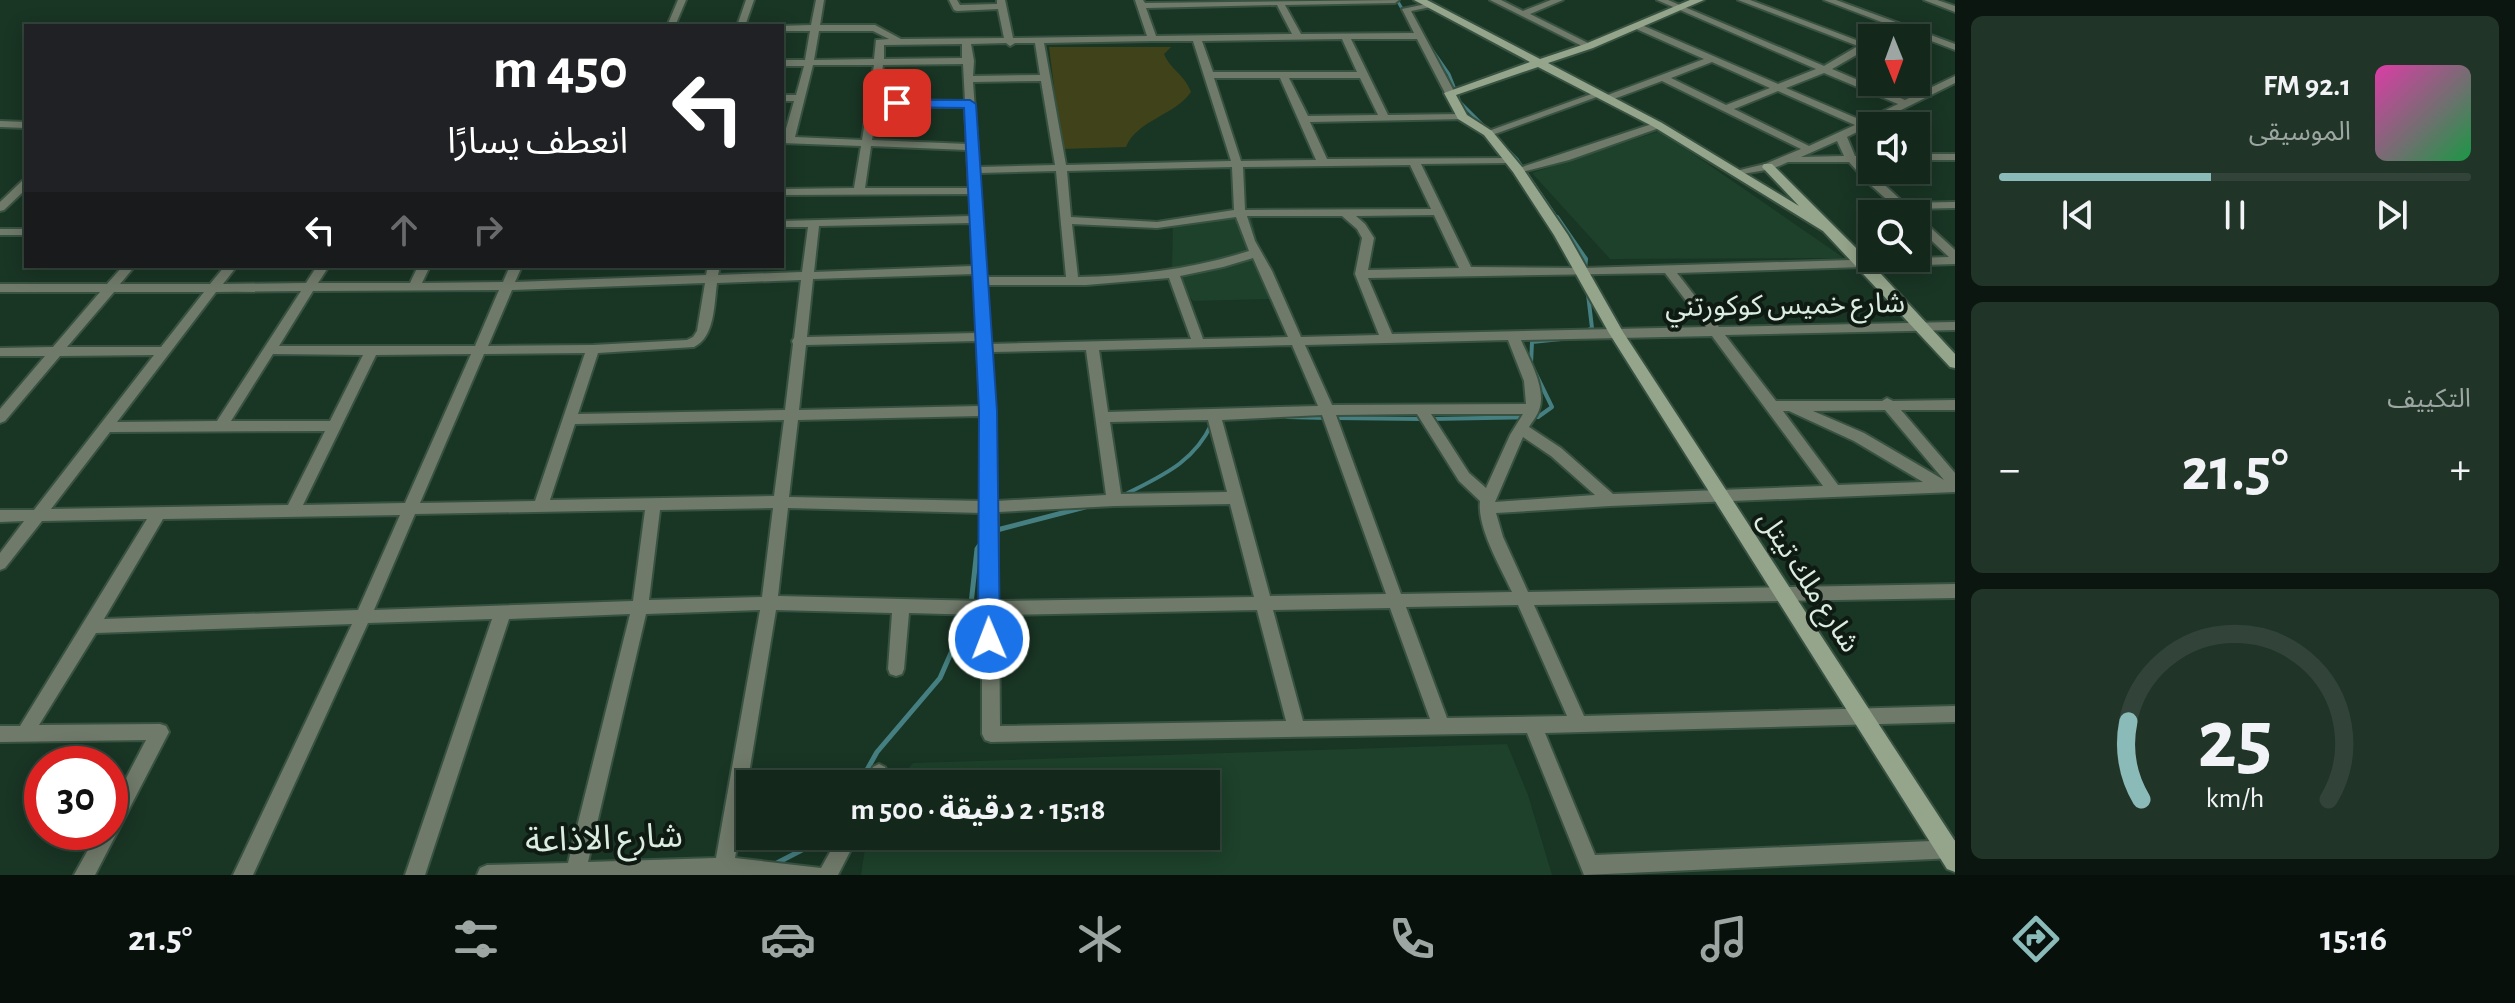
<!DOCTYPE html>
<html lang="ar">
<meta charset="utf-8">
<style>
:root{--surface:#13281b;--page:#203428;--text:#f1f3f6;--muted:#9da6a3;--line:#32443a;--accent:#8bbbb9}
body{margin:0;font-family:"Alegreya Sans","Noto Sans Arabic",sans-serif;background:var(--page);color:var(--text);direction:rtl;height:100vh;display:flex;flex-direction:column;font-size:30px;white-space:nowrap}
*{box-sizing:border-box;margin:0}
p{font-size:26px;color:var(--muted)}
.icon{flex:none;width:44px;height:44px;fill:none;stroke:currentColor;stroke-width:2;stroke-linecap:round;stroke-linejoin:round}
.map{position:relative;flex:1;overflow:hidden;direction:ltr}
.side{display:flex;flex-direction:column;gap:16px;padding:16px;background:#0a160f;width:560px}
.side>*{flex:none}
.guide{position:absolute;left:24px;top:24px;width:760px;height:244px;border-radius:0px;box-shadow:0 4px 20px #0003,0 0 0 2px var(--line);direction:rtl;background:#202124;color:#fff;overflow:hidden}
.needle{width:52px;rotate:179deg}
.buttons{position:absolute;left:1858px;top:24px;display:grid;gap:16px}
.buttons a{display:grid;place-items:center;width:72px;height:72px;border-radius:0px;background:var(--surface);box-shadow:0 4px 20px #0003,0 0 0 2px var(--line);font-size:40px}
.speed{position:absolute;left:24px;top:746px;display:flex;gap:16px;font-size:40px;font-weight:700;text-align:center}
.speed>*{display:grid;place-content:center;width:104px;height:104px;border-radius:50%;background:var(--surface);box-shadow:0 4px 20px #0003,0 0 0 2px var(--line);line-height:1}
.speed .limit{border:12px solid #d22;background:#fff;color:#111}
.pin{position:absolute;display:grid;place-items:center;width:68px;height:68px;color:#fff;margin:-34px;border-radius:16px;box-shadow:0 4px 12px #0006}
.me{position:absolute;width:88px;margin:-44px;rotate:359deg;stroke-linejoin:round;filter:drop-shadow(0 0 6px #0008)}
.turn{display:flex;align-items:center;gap:28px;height:168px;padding:0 24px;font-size:36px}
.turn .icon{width:104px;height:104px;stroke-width:2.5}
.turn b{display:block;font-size:56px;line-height:68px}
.lanes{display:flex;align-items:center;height:76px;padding:0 24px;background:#0003;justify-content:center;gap:40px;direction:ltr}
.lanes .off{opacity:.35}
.big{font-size:60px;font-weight:700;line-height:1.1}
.side .widget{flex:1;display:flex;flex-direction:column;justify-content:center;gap:12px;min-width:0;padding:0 28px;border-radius:12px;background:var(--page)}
.side .dial{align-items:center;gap:0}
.dial svg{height:208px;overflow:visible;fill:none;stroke:var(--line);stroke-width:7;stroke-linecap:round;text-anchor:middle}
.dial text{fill:var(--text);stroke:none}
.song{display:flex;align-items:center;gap:24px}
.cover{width:96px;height:96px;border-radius:12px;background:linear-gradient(135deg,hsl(320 70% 55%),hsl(140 70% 35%))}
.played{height:8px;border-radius:4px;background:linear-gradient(90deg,var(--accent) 45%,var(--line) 45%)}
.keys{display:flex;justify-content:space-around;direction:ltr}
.heat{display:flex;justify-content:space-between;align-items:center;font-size:44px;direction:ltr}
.trip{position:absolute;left:736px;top:770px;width:484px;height:80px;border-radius:0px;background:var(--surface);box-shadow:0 4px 20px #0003,0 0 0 2px var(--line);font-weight:700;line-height:80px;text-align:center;direction:rtl}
.dock{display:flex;height:128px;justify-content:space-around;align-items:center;background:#08100b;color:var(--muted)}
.dock .icon{width:56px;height:56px}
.dock .selected{color:var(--accent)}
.dock b{font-size:36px;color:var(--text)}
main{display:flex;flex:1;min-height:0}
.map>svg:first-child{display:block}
</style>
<main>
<section class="side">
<div class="widget">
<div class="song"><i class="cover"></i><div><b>92.1 FM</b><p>الموسيقى</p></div></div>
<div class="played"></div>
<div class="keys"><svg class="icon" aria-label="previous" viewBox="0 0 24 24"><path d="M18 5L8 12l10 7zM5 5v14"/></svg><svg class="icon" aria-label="pause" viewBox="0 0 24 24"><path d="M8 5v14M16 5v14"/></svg><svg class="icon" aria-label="next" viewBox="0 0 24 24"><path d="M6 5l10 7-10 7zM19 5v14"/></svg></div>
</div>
<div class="widget"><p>التكييف</p>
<div class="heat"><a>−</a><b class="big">21.5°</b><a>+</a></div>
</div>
<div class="widget dial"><svg viewBox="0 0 100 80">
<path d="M14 69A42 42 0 1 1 86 69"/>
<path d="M14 69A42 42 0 0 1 9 39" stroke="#8bbbb9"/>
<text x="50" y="56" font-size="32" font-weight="700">25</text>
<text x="50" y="72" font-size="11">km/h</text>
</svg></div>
</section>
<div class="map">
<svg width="1955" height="875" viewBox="0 0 1955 875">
<rect width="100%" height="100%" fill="#193524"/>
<g fill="#1d412b">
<path d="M 1660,131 L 1844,258 L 1610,259 L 1532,173 Z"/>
<path d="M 1252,218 L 1270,299 L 1193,301 L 1172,271 L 1173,219 Z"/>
<path d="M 1507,744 L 1528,795 L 1552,875 L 861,875 L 867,836 L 1206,836 L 1206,784 L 896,784 L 913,763 Z"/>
</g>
<path fill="#40421a" d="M 1049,47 L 1171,47 L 1164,54 C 1170,69 1185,75 1191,92 C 1174,116 1137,120 1126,147 L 1062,149 Z"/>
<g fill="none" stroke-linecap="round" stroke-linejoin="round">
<g stroke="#457f81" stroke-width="3">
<path d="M 1397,0 L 1408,19"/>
<path d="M 1424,38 L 1449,74 L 1460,102 L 1517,159 L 1558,219"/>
</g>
<g stroke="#457f81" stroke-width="4">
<path d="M 1557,217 L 1586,259 L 1585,269"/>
<path d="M 1584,332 L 1592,328 L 1588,294"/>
<path d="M 1287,417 L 1326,418"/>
<path d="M 1335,418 L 1422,419"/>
<path d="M 1431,419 L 1538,417 L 1552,407 L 1531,364 L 1532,342 L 1561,339"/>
<path d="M 1124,495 C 1161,476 1194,463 1212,423"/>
</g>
<g stroke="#457f81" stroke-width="5">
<path d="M 993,531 L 1085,507"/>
<path d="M 971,604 L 977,549 L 984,539"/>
<path d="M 859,784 L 877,752 L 940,678 L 969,612"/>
<path d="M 773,865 L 829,836"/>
</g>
<defs>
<g id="street">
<path d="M 678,0 L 686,0 L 675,26 L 667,26 Z"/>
<path d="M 746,0 L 754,0 L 745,26 L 737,26 Z"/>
<path d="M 816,0 L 824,0 L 820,25 L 875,25 L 901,39 L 1004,38 L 998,9 L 957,11 L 954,10 L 949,0 L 957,0 L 960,5 L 997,4 L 997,0 L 1005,0 L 1013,38 L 1147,36 L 1135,0 L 1143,0 L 1145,3 L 1399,0 L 1395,3 L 1285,5 L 1301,34 L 1414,33 L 1402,9 L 1431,3 L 1431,7 L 1411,11 L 1455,93 L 1453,95 L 1445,93 L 1417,39 L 1351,39 L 1388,115 L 1462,114 L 1466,115 L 1466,119 L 1310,122 L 1327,159 L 1512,158 L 1513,160 L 1508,163 L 1421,164 L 1471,267 L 1584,268 L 1949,257 L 1916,226 L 1916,217 L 1920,218 L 1955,250 L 1955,264 L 1677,273 L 1719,327 L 1955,322 L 1955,330 L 1725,335 L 1776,401 L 1882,401 L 1887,398 L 1893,401 L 1955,400 L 1955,410 L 1901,410 L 1955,473 L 1955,492 L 1610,506 L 1496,513 L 1503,537 L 1528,592 L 1955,584 L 1955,598 L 1534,605 L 1584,716 L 1955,706 L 1955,722 L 1545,733 L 1595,855 L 1955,840 L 1955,858 L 1584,875 L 1527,733 L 991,742 L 985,740 L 982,734 L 982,615 L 909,613 L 904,669 L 902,674 L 896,676 L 890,674 L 888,669 L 892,613 L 776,610 L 735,858 L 821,868 L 839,836 L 858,836 L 838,875 L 477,875 L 480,868 L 487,865 L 568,863 L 630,614 L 509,619 L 425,875 L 405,875 L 492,619 L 368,623 L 253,875 L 233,875 L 352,624 L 96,633 L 39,725 L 160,724 L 166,726 L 169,732 L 95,875 L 74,875 L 98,832 L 110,832 L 110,809 L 146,740 L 0,742 L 0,726 L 20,726 L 147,519 L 42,521 L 5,568 L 0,570 L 0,553 L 24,521 L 0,522 L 0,510 L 34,510 L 154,355 L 60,356 L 5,421 L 0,423 L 0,409 L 45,356 L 0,356 L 0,348 L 53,347 L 100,292 L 0,292 L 0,284 L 107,284 L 123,266 L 135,266 L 120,284 L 210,284 L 225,266 L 237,266 L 223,284 L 306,283 L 317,266 L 329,266 L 318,283 L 410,283 L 418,266 L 430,266 L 422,283 L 503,282 L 510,266 L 522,266 L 515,282 L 706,275 L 708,266 L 720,266 L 718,275 L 802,272 L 808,227 L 782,227 L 782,221 L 971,216 L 970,194 L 782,195 L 782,189 L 854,188 L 861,146 L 782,143 L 794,101 L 782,101 L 782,95 L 796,95 L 804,66 L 782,66 L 782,60 L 805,60 L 810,31 L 782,31 L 782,26 L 779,26 L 811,25 ZM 1277,5 L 1292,34 L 1156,36 L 1146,8 ZM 819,31 L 873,31 L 889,39 L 876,40 L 874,59 L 814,60 ZM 1342,39 L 1357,72 L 1213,72 L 1202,41 ZM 1151,41 L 1193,41 L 1231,161 L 1066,165 L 1044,43 ZM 1006,43 L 1010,46 L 1015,43 L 1035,43 L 1040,75 L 973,76 L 974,61 L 971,44 ZM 962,44 L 962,58 L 884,59 L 884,45 ZM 963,64 L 965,101 L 878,100 L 883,65 ZM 813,65 L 874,65 L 862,140 L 795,137 ZM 1214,78 L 1280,78 L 1316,160 L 1241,161 ZM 1289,78 L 1360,78 L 1378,115 L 1308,116 ZM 1041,81 L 1055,165 L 979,167 L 973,82 ZM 877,106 L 965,107 L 967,144 L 872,140 ZM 871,146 L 967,150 L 969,188 L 865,188 ZM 1410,165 L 1431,209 L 1245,210 L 1243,167 ZM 1232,167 L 1234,210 L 1157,222 L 1071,217 L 1067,171 ZM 1056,171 L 1066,277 L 986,277 L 979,173 ZM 1434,215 L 1459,268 L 1368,270 L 1374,238 L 1365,224 L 1356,216 ZM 1247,216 L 1342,216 L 1357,229 L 1362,238 L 1355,274 L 1379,335 L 1301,337 L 1272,271 L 1255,241 ZM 1236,217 L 1249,251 C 1193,269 1136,276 1078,277 L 1072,224 L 1157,228 ZM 971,223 L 973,266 L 814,272 L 819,226 ZM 1253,258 L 1288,337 L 1203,339 L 1180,276 L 1223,267 ZM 1665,273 L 1706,327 L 1392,334 L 1368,278 ZM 974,274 L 977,333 L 807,337 L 813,279 ZM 1169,278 L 1191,339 L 990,344 L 986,285 L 1086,285 ZM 801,280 L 794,338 L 792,341 L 793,344 L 785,410 L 578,414 L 598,353 L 694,347 C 715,337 714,304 717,283 ZM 705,283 L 697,331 L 693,337 L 687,340 L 593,345 L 488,346 L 512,290 ZM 499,290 L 475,346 L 279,346 L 313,291 ZM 301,291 L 217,421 L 117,422 L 216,292 ZM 114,292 L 204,292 L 161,347 L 67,347 ZM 1712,336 L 1823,486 L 1613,494 L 1561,448 L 1529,427 C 1532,422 1537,416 1539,410 C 1547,389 1529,359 1521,340 ZM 1508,340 L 1524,381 L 1526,404 L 1332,405 L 1305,345 ZM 977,341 L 980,406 L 799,410 L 806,345 ZM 1292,345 L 1318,406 L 1108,412 L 1099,350 ZM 1086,350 L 1106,495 L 997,501 L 991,352 ZM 585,353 L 535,501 L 420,503 L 484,354 ZM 273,354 L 363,355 L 330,421 L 231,421 ZM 471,354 L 405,503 L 303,505 L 376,355 ZM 1885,410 L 1944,480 L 1864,433 L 1813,411 ZM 1783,411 L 1789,411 L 1854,441 L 1923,482 L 1838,485 ZM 1417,414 L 1459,481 L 1480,501 C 1477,528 1501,568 1512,592 L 1401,594 L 1336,415 ZM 1431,414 L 1523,414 L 1510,435 L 1486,488 L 1469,473 ZM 1322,415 L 1386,594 L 1270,596 L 1222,420 ZM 980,416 L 983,501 L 789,497 L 798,420 ZM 784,420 L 774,496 L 550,500 L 575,424 ZM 1208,420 L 1227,492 L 1121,494 L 1110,422 ZM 325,431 L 288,505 L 51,509 L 110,432 ZM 1523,437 L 1551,456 L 1595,495 L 1495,502 ZM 1230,504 L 1254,597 L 998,601 L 998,512 L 1114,506 ZM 773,508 L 762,597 L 649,600 L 660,510 ZM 788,508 L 983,513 L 982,601 L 778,596 ZM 645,510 L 633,601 L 374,610 L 415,514 ZM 400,515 L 358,610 L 104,619 L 163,519 ZM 1518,605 L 1567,716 L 1447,718 L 1406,607 ZM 1390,608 L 1430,719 L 1303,721 L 1273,610 ZM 760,610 L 716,858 L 588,862 L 646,614 ZM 1257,610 L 1286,721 L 1000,726 L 999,615 Z"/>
<path d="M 1490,0 L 1501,0 L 1523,11 L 1551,0 L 1563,0 L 1530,14 L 1594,46 L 1586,48 Z"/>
<path d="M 1657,0 L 1668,0 L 1824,66 L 1858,46 L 1738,0 L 1750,0 L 1864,43 L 1872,39 L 1872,46 L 1832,69 L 1905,100 L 1955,76 L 1955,83 L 1871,125 L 1874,126 L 1872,132 L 1863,129 L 1847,137 L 1855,156 L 1872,156 L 1872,162 L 1860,162 L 1904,203 L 1955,202 L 1955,208 L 1911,209 L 1916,214 L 1903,214 L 1865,180 L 1849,162 L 1788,162 L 1772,169 L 1736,175 L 1736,171 L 1765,164 L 1801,149 L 1662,81 L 1611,100 L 1605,100 L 1605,96 L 1704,59 L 1634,28 L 1634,24 L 1637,23 L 1778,84 L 1816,69 ZM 1712,62 L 1770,88 L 1726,105 L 1671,78 ZM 1824,73 L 1898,104 L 1863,121 L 1786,88 ZM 1778,91 L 1855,125 L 1809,146 L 1734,109 ZM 1837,141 L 1844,156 L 1801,157 Z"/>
<path d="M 1824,0 L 1836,0 L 1955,44 L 1955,50 Z"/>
<path d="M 1924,0 L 1937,0 L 1955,6 L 1955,12 Z"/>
<path d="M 1597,92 L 1605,94 L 1492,135 L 1484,135 L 1483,133 Z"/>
<path d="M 0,121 L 26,122 L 26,128 L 0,127 Z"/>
<path d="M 1658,122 L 1662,123 L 1662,127 L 1569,160 L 1518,173 L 1513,170 Z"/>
<rect x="1916" y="154" width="39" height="6"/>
<path d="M 26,180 L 26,189 L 4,210 L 0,211 L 0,202 L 22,181 Z"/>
<rect x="0" y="229" width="26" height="6"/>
<path d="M 879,764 L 885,767 L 888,773 L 883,784 L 865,784 L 873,767 Z"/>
</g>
<path id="secondary" d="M 1414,0 L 1427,0 L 1540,59 L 1585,44 L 1690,0 L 1704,0 L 1593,48 L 1548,63 L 1662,123 L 1799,206 L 1762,167 L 1764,164 L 1772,164 L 1868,260 L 1955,354 L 1955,368 L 1950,367 L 1823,231 L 1654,127 L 1538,67 L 1456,95 L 1467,115 L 1492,131 L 1522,167 L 1568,235 L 1623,332 L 1955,841 L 1955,872 L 1947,869 L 1609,333 L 1554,235 L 1513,172 L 1484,135 L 1458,119 L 1444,93 L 1530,62 Z"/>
</defs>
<use href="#street" stroke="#385242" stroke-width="4"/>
<use href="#secondary" stroke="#385242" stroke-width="4"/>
<use href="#street" fill="#707a6a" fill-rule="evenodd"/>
<use href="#secondary" fill="#95a58b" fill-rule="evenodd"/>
</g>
<path fill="#1a73e8" stroke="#114b97" stroke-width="2" d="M 970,100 L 976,104 L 997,411 L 1000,639 L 997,646 L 989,649 L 982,646 L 978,639 L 979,411 L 964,108 L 897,107 L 890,103 L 897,100 Z"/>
<g text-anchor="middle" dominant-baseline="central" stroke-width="8" stroke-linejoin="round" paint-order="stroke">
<g font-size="28" fill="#dbece0" stroke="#0e1a12">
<text transform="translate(1785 306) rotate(-1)">شارع خميس كوكورتني</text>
<text transform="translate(1808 582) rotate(57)">شارع ملك تيتل</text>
</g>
<g font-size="34" fill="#dbece0" stroke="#0e1a12">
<text transform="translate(604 839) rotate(-2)">شارع الاذاعة</text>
</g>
</g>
</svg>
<div class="buttons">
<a><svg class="needle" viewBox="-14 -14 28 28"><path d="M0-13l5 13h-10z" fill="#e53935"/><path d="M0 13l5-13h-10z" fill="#9da6a3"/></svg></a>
<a><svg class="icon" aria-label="sound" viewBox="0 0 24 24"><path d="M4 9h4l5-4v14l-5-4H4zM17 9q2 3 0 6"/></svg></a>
<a><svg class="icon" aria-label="search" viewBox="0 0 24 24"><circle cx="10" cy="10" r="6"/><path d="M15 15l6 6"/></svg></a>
</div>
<div class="speed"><div class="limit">30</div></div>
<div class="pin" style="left:897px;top:103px;background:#d93025"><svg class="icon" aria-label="arrive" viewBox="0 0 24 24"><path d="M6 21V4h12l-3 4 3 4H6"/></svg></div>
<svg class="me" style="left:989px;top:639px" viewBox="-20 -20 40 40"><circle r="17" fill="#1a73e8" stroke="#fff" stroke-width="3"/><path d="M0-11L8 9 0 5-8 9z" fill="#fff"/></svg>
<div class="trip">15:18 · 2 دقيقة · 500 m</div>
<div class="guide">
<div class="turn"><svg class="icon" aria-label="left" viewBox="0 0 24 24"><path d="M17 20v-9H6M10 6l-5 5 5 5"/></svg><div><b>450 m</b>انعطف يسارًا</div></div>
<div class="lanes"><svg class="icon" aria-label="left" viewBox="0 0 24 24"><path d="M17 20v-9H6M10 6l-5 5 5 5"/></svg><svg class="icon off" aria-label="ahead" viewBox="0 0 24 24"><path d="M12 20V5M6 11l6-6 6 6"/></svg><svg class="icon off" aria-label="right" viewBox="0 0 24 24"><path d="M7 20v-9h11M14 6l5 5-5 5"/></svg></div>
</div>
</div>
</main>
<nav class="dock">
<b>15:16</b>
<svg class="icon selected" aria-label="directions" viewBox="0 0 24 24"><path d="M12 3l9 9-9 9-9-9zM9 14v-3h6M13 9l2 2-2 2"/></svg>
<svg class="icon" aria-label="music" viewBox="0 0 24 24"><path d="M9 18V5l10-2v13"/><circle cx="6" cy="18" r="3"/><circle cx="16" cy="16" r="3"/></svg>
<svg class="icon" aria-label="phone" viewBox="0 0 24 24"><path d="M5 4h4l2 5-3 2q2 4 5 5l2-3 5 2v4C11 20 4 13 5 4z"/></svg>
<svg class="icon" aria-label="climate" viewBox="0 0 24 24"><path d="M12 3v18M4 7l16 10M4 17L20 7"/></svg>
<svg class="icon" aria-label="car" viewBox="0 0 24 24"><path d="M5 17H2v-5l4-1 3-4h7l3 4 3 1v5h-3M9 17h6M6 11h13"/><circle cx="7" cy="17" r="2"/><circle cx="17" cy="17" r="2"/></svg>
<svg class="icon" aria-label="filters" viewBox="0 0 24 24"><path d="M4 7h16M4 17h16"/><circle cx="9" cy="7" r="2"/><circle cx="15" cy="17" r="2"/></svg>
<b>21.5°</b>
</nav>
